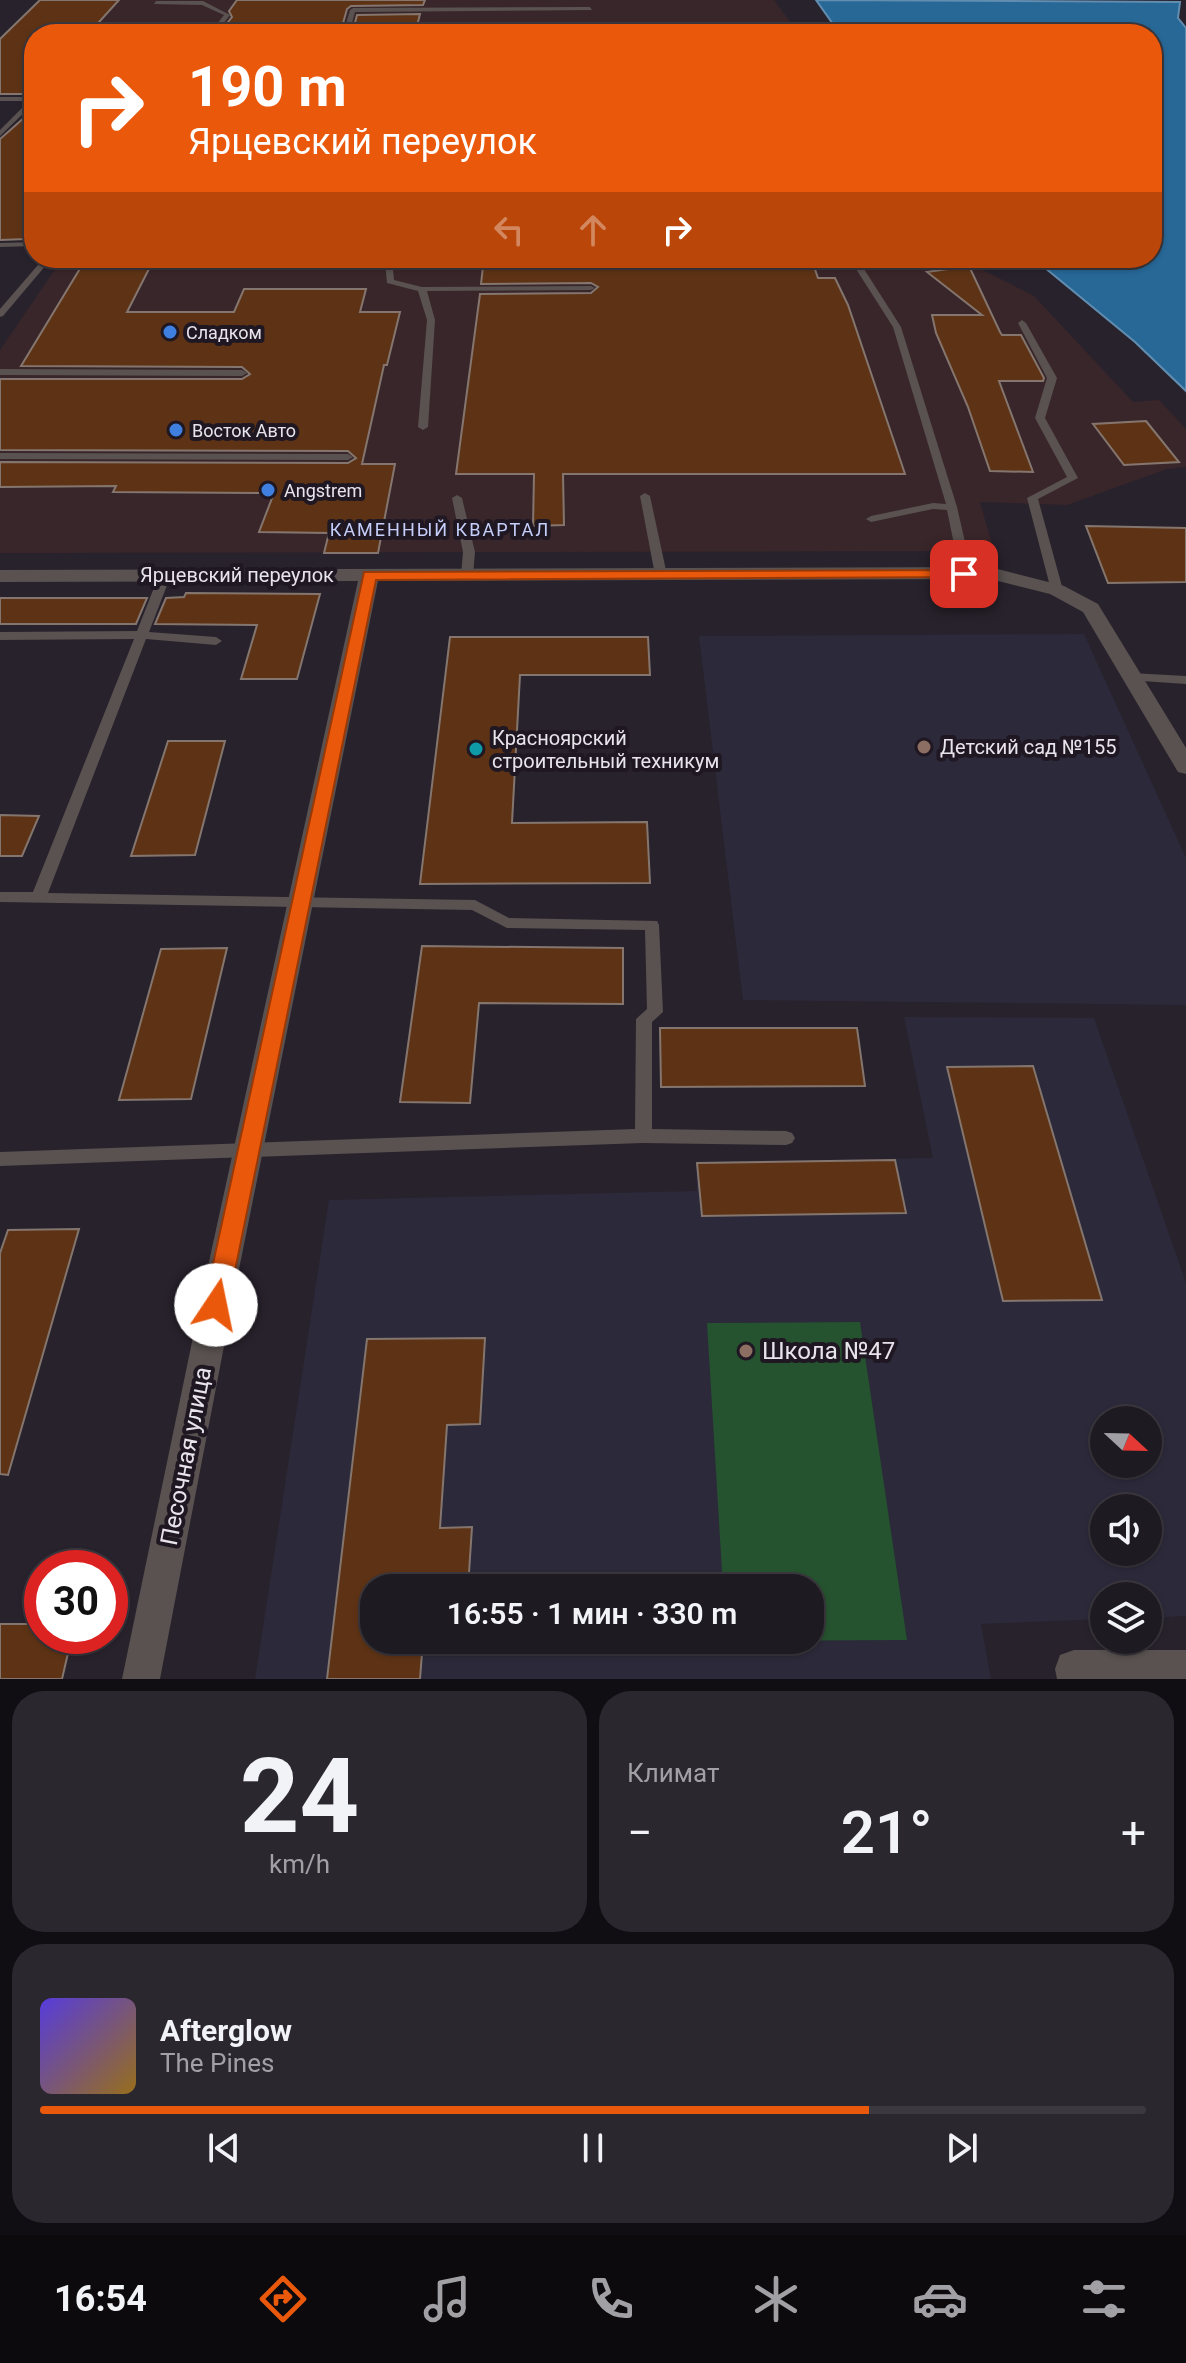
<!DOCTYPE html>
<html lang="ru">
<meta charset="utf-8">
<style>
:root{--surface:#1e1a21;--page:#2b272e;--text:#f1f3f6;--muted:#a1a1a5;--line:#3c383f;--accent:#ea580c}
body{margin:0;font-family:Roboto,sans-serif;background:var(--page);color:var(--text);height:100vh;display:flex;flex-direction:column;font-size:30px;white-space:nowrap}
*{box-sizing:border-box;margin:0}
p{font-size:26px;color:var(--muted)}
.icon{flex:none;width:44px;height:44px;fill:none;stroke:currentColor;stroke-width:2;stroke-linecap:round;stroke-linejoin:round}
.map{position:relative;height:1679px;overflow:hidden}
.sheet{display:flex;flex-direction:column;gap:12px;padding:12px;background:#100e12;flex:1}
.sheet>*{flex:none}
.hud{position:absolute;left:24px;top:24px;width:1138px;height:244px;border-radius:32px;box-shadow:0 2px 6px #0004,0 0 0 2px var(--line);background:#ea580c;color:#fff;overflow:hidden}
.needle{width:52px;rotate:112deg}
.buttons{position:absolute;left:1090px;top:1406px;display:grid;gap:16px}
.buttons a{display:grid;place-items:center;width:72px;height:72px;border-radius:50%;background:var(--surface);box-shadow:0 2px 6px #0004,0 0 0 2px var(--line);font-size:40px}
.speed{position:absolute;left:24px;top:1550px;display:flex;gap:16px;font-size:40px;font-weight:700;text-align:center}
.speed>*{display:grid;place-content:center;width:104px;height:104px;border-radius:50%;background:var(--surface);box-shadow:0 2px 6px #0004,0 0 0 2px var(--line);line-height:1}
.speed .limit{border:12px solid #d22;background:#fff;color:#111}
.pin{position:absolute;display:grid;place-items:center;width:68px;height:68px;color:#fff;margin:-34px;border-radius:16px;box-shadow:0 4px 12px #0006}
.me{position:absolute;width:88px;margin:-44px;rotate:11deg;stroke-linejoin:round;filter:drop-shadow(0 0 6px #0008)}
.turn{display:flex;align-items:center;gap:28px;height:168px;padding:0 32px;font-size:36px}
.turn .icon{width:104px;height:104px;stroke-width:2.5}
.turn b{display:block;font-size:56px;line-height:68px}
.lanes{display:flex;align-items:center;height:76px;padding:0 32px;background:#0003;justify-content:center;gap:40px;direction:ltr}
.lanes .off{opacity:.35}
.big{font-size:60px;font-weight:600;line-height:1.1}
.sheet .card{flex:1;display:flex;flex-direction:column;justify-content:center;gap:12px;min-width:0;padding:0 28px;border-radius:32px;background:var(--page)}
.sheet .dial{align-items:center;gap:0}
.dial b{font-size:104px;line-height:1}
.song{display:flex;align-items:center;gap:24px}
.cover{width:96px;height:96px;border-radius:12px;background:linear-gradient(135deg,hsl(250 70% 55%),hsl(40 70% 35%))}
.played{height:8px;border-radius:4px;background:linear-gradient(90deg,var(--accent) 75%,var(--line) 75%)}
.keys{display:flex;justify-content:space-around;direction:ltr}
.heat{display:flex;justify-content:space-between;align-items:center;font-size:44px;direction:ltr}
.sheet .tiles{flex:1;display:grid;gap:12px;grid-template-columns:1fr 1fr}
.card:last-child{grid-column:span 2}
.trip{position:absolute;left:360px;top:1574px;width:464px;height:80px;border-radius:32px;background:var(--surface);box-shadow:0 2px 6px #0004,0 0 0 2px var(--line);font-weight:600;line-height:80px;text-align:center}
.dock{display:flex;height:128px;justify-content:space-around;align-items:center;background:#0c0a0d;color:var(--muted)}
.dock .icon{width:56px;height:56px}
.dock .current{color:var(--accent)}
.dock b{font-size:36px;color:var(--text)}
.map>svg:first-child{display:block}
</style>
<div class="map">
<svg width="1186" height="1679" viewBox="0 0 1186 1679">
<rect width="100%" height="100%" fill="#28222c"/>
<g fill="#39262a">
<path d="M 119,0 L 774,0 L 799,34 L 89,34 Z"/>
<path d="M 70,258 L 965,258 L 971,264 L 1034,296 L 1133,402 L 1159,400 L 1186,429 L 1186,467 L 1167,469 L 1067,505 L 980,502 L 994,551 L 0,553 L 0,350 L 58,265 L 67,263 Z"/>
</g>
<g fill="#2c293a" fill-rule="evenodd">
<path d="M 1084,634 L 1186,858 L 1186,1005 L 743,1000 L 699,636 Z"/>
<path d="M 904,1017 L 1094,1018 L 1186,1283 L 1186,1616 L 1148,1618 L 1148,1596 L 1104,1596 L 1104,1619 L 981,1624 L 991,1679 L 255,1679 L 329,1200 L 697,1191 L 696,1162 L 933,1158 ZM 1104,1420 L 1148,1420 L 1148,1464 L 1104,1464 ZM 1104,1508 L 1148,1508 L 1148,1552 L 1104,1552 ZM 374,1588 L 810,1588 L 810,1640 L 374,1640 Z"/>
</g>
<path fill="#25522f" d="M 860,1322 L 907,1640 L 727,1641 L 810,1640 L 810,1588 L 723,1588 L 707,1323 Z"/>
<path fill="#276897" stroke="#618db0" stroke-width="2" d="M 816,0 L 1180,2 L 1178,18 L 1186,28 L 1186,391 L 1135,342 L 1033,258 L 1152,258 L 1152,34 L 840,34 Z"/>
<g fill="#5e3315" stroke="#84766e" stroke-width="2">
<path d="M 40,0 L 119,0 L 90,32 L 34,34 L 34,94 L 0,94 L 0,39 Z"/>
<path d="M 237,0 L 425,0 L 423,5 L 351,6 L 347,9 L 340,34 L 237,34 L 242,27 L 224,27 L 232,17 L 229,11 Z"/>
<path d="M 420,14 L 415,34 L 352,34 L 357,15 Z"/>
<path d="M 34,109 L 34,230 L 27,239 L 0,240 L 0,139 Z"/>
<path d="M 484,258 L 811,258 L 818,278 L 835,278 L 848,305 L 905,474 L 563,474 L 564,525 L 533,526 L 534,474 L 456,474 L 480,294 L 591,293 L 598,287 L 591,283 L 481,284 Z"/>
<path d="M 153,261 L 127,312 L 234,312 L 244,289 L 366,289 L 360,312 L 400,312 L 387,365 L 384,365 L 362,464 L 395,464 L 378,553 L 324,553 L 329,533 L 259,532 L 274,493 L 113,492 L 116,486 L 0,487 L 0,462 L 348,463 L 356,458 L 348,451 L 0,450 L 0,379 L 242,379 L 250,374 L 242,367 L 21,366 L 84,262 Z"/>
<path d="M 969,266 L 1000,332 L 1002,335 L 1021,335 L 1044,378 L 1043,381 L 999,381 L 1033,472 L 990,471 L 968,407 L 936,333 L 932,315 L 982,315 L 927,272 Z"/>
<path d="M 1146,421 L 1179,462 L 1124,465 L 1093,424 Z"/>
<path d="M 1086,526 L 1186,528 L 1186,582 L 1108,583 Z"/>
<path d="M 186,593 L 320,594 L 297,679 L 241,679 L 257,625 L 155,624 L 166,598 L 184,597 Z"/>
<path d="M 0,598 L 147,598 L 136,624 L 0,624 Z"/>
<path d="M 450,637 L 648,637 L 650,675 L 520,675 L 512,823 L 647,822 L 650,883 L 420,884 Z"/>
<path d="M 168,741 L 225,741 L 195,855 L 131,856 Z"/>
<path d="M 0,815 L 39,816 L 22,856 L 0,856 Z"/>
<path d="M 422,946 L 623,948 L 623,1004 L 479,1003 L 470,1103 L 400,1102 Z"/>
<path d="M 227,948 L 191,1099 L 119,1100 L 161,949 Z"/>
<path d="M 660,1028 L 857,1028 L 865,1086 L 661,1087 Z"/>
<path d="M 1033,1066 L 1102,1300 L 1003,1301 L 947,1067 Z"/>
<path d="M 895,1160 L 906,1213 L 702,1216 L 697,1163 Z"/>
<path d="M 79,1229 L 8,1475 L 0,1474 L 0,1253 L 8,1230 Z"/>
<path d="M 485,1338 L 480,1424 L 447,1425 L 440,1528 L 472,1527 L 468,1588 L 374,1588 L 374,1640 L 423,1640 L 420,1679 L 327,1679 L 367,1339 Z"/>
<path d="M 0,1624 L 42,1624 L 42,1636 L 72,1636 L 62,1679 L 0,1679 Z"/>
</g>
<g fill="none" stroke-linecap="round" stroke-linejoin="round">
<g fill="#595250" fill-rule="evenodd">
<path d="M 156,1 L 203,1 L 230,15 L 215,34 L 209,34 L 224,15 L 202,5 L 154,4 Z"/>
<path d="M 590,7 L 592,10 L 355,12 L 349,34 L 343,34 L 350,10 L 353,8 Z"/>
<path d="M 112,31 L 128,34 L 110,34 Z"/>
<rect x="0" y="97" width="34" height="4"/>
<path d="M 34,102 L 34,106 L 31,106 L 0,136 L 0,130 L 27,103 Z"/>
<path d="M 34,242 L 34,246 L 0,247 L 0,243 Z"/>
<path d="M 44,258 L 52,258 L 3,316 L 0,317 L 0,309 Z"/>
<path d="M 379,258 L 392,259 L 394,280 L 422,287 L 591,286 L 595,288 L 591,290 L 427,291 L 435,320 L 428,427 L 423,430 L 418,427 L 427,320 L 418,291 L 387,283 L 385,262 Z"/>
<path d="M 849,258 L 857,258 L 901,327 L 957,507 L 968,555 L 942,577 L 938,578 L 932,575 L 956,554 L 947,510 L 933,509 L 871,522 L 866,519 L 871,516 L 933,503 L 946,504 L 893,327 Z"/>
<path d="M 1022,320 L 1026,323 L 1057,378 L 1045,418 L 1078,478 L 1038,499 L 1063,590 L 1057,593 L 1051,590 L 1027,498 L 1067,477 L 1035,418 L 1047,378 L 1018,323 Z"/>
<path d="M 0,369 L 242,370 L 247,373 L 242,376 L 0,375 Z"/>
<path d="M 0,453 L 348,454 L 353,457 L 348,460 L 0,459 Z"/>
<path d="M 645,493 L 650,496 L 667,575 L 661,578 L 655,575 L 640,496 Z"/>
<path d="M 457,495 L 462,498 L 475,552 L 473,575 L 467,578 L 461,575 L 463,552 L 452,498 Z"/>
<path d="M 165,572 L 171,575 L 149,632 L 216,637 L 222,641 L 216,645 L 146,639 L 48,893 L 475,900 L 509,918 L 657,921 L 659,925 L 663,1012 L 652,1022 L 652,1129 L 786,1131 L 792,1133 L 795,1138 L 792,1143 L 786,1145 L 643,1143 L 0,1166 L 0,1152 L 635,1129 L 636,1019 L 647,1009 L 645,930 L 507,928 L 472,910 L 0,902 L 0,892 L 33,892 L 134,639 L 0,640 L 0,632 L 137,631 L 159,575 Z"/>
<path d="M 1131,673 L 1186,676 L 1186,684 L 1127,680 L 1125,677 L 1127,674 Z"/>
</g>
<g fill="#595250" fill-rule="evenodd">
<path d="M 990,567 L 1064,586 L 1098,604 L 1186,748 L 1186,774 L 1178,772 L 1175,767 L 1083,612 L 1050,594 L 990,579 L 378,581 L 235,1289 L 160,1679 L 122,1679 L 203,1289 L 358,581 L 0,582 L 0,570 Z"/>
<path d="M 1074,1650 L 1186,1650 L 1186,1679 L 1057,1679 L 1055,1669 L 1060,1655 Z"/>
</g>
</g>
<path fill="#ea580c" stroke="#983908" stroke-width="2" d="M 964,570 L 969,571 L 969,577 L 376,580 L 228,1305 L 225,1313 L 216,1316 L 208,1313 L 204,1305 L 364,572 Z"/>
<g fill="#3f7fe0" stroke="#1f1823" stroke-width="3">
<circle cx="170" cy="332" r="8"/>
<circle cx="176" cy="430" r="8"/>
<circle cx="268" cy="490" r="8"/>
</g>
<g fill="#8d6e63" stroke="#1f1823" stroke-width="3">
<circle cx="924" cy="747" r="8"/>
<circle cx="746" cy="1351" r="8"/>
</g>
<circle fill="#0f9aa8" stroke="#1f1823" stroke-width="3" cx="476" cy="749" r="8"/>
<g text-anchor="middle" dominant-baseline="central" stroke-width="8" stroke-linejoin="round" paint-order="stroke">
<g font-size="18" fill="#e8e4eb" stroke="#1f1823" text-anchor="start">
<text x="186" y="332">Сладком</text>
<text x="192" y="430">Восток Авто</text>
<text x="284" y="490">Angstrem</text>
</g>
<g font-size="18" letter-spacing="2" fill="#c6cffa" stroke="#1f1823">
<text x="440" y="529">КАМЕННЫЙ КВАРТАЛ</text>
</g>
<g font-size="20" fill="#e8e4eb" stroke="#1f1823">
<text x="237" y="575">Ярцевский переулок</text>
</g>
<g font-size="20" fill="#e8e4eb" stroke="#1f1823" text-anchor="start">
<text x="492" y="738">Красноярский<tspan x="492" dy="23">строительный техникум</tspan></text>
<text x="940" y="747">Детский сад №155</text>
</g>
<g font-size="24" fill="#e8e4eb" stroke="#1f1823" text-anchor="start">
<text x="762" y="1351">Школа №47</text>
</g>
<g font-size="24" fill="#e8e4eb" stroke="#1f1823">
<text transform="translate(186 1456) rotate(-79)">Песочная улица</text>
</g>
</g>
</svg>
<div class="buttons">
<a><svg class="needle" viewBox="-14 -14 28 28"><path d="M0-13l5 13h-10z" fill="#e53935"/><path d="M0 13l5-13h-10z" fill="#a1a1a5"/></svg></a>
<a><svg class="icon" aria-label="sound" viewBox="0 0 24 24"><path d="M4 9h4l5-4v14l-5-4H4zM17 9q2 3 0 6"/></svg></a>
<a><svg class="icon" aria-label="layers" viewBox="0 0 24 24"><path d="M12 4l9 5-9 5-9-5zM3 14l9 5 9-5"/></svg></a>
</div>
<div class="speed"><div class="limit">30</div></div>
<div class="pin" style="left:964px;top:574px;background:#d93025"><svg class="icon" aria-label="arrive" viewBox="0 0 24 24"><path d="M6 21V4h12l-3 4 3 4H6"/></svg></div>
<svg class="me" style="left:216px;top:1305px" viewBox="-20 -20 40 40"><circle r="19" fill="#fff"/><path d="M0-13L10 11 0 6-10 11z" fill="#ea580c"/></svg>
<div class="trip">16:55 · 1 мин · 330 m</div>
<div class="hud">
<div class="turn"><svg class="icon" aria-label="right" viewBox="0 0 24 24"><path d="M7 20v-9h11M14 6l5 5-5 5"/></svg><div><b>190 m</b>Ярцевский переулок</div></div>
<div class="lanes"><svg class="icon off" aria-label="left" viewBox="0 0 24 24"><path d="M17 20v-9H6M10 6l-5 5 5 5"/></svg><svg class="icon off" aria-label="ahead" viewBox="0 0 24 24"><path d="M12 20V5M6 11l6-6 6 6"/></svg><svg class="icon" aria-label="right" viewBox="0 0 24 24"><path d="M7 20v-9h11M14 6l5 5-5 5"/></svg></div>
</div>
</div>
<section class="sheet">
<div class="tiles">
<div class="card dial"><b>24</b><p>km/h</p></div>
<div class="card"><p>Климат</p>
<div class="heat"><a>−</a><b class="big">21°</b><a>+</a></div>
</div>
<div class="card">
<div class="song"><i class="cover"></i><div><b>Afterglow</b><p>The Pines</p></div></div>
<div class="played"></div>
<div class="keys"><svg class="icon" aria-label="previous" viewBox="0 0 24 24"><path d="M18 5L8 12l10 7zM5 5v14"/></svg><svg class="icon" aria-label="pause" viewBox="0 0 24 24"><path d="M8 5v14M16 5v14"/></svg><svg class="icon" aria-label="next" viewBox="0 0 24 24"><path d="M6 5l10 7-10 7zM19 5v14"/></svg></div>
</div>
</div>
</section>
<nav class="dock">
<b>16:54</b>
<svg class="icon current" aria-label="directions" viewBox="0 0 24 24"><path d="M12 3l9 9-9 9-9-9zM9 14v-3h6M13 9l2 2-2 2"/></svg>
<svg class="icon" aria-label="music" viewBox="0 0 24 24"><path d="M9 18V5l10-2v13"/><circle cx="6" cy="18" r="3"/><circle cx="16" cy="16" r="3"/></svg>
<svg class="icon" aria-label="phone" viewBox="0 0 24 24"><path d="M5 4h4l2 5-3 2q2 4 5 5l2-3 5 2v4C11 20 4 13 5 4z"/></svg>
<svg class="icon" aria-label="climate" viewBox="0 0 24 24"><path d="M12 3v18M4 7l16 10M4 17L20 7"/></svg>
<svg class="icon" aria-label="car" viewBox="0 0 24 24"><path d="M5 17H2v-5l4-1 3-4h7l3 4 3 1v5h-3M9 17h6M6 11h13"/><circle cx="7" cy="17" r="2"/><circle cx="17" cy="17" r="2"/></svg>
<svg class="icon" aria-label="filters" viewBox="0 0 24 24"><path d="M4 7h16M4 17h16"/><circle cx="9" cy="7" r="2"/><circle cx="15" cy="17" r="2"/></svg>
</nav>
